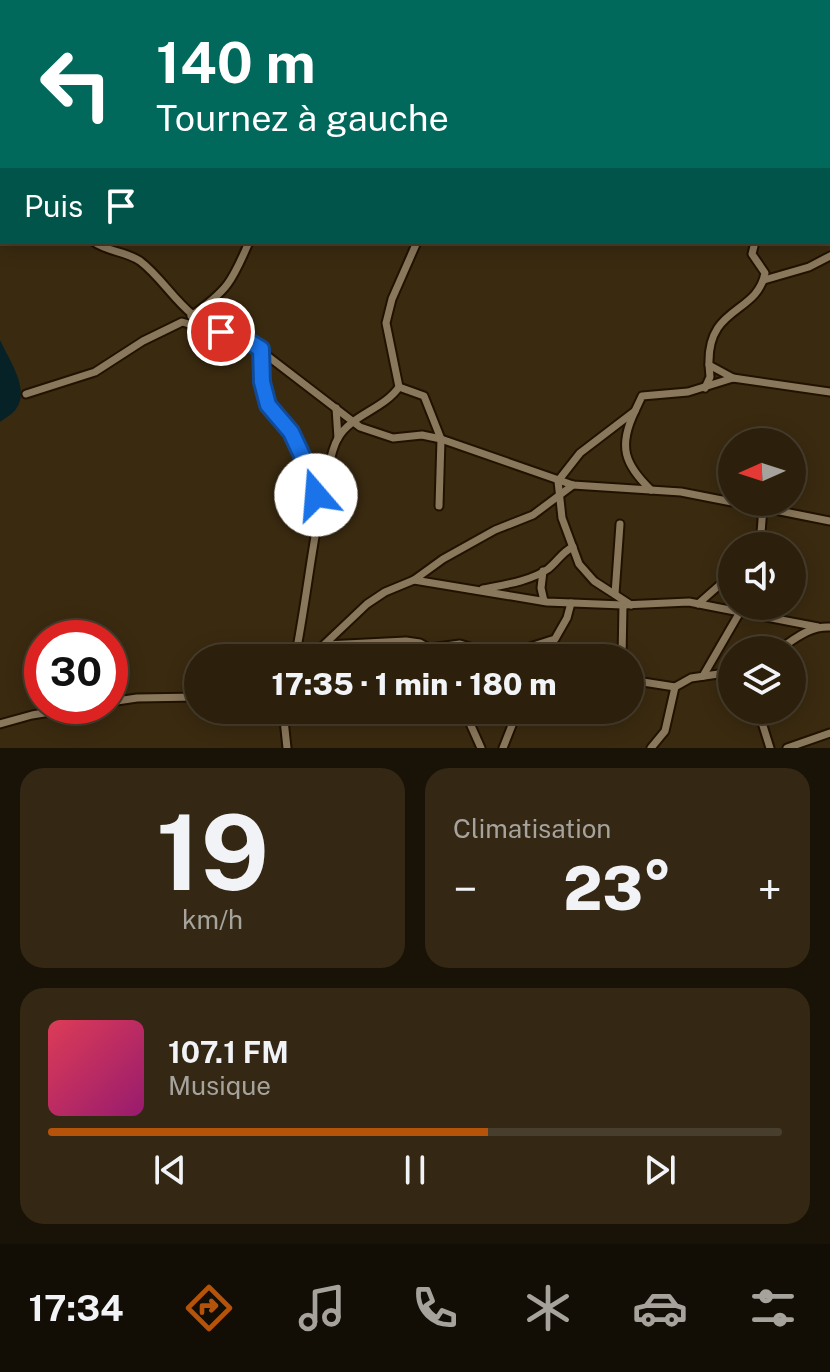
<!DOCTYPE html>
<html lang="fr">
<meta charset="utf-8">
<style>
:root{--surface:#2c200c;--page:#342815;--text:#f1f3f6;--muted:#a6a39d;--line:#483e2d;--accent:#b45309}
body{margin:0;font-family:"Public Sans",sans-serif;background:var(--page);color:var(--text);height:100vh;display:flex;flex-direction:column;font-size:30px;white-space:nowrap}
*{box-sizing:border-box;margin:0}
p{font-size:26px;color:var(--muted)}
.icon{flex:none;width:44px;height:44px;fill:none;stroke:currentColor;stroke-width:2;stroke-linecap:round;stroke-linejoin:round}
.map{position:relative;height:748px;overflow:hidden}
.drawer{display:flex;flex-direction:column;gap:20px;padding:20px;background:#181207;flex:1}
.drawer>*{flex:none}
.guide{position:absolute;left:0px;top:0px;width:830px;height:244px;box-shadow:0 4px 20px #0003,0 0 0 2px var(--line);background:#00695c;color:#fff;overflow:hidden}
.needle{width:52px;rotate:267deg}
.buttons{position:absolute;left:718px;top:428px;display:grid;gap:16px}
.buttons a{display:grid;place-items:center;width:88px;height:88px;border-radius:50%;background:var(--surface);box-shadow:0 4px 20px #0003,0 0 0 2px var(--line);font-size:40px}
.speed{position:absolute;left:24px;top:620px;display:flex;gap:16px;font-size:40px;font-weight:700;text-align:center}
.speed>*{display:grid;place-content:center;width:104px;height:104px;border-radius:50%;background:var(--surface);box-shadow:0 4px 20px #0003,0 0 0 2px var(--line);line-height:1}
.speed .limit{border:12px solid #d22;background:#fff;color:#111}
.pin{position:absolute;display:grid;place-items:center;width:68px;height:68px;color:#fff;margin:-34px;border:4px solid #fff;border-radius:50%;box-shadow:0 2px 8px #0007}
.me{position:absolute;width:88px;margin:-44px;rotate:342deg;stroke-linejoin:round;filter:drop-shadow(0 0 6px #0008)}
.turn{display:flex;align-items:center;gap:28px;height:168px;padding:0 24px;font-size:36px}
.turn .icon{width:104px;height:104px;stroke-width:2.5}
.turn b{display:block;font-size:56px;line-height:68px}
.then{display:flex;align-items:center;height:76px;padding:0 24px;background:#0003;gap:16px;font-size:30px}
.big{font-size:60px;font-weight:800;line-height:1.1}
.drawer .card{flex:1;display:flex;flex-direction:column;justify-content:center;gap:12px;min-width:0;padding:0 28px;border-radius:24px;background:var(--page)}
.drawer .dial{align-items:center;gap:0}
.dial b{font-size:104px;line-height:1}
.song{display:flex;align-items:center;gap:24px}
.cover{width:96px;height:96px;border-radius:12px;background:linear-gradient(135deg,hsl(350 70% 55%),hsl(320 70% 35%))}
.played{height:8px;border-radius:4px;background:linear-gradient(90deg,var(--accent) 60%,var(--line) 60%)}
.keys{display:flex;justify-content:space-around;direction:ltr}
.heat{display:flex;justify-content:space-between;align-items:center;font-size:44px;direction:ltr}
.drawer .tiles{flex:1;display:grid;gap:20px;grid-template-columns:1fr 1fr}
.card:last-child{grid-column:span 2}
.trip{position:absolute;left:184px;top:644px;width:460px;height:80px;border-radius:40px;background:var(--surface);box-shadow:0 4px 20px #0003,0 0 0 2px var(--line);font-weight:800;line-height:80px;text-align:center}
.tabs{display:flex;height:128px;justify-content:space-around;align-items:center;background:#120d05;color:var(--muted)}
.tabs .icon{width:56px;height:56px}
.tabs .on{color:var(--accent)}
.tabs b{font-size:36px;color:var(--text)}
.map>svg:first-child{display:block}
</style>
<div class="map">
<svg width="830" height="748" viewBox="0 0 830 748">
<rect width="100%" height="100%" fill="#3a2a10"/>
<path fill="#062226" d="M 0,340 C 8,358 31,390 16,409 C 13,414 5,418 0,422 Z"/>
<g fill="none" stroke-linecap="round" stroke-linejoin="round">
<defs>
<g id="street">
<path d="M 367,0 L 368,2"/>
<path d="M 750,2 L 750,0"/>
<path d="M 828,113 L 830,114"/>
<path d="M 0,207 L 2,208"/>
<path d="M 828,207 L 830,204"/>
<path d="M 828,218 L 830,219"/>
<path d="M 94,242 C 108,252 125,251 140,261 C 160,276 173,299 193,315 L 195,324"/>
<path d="M 764,280 L 809,267 L 830,256"/>
<path d="M 191,316 C 227,291 232,282 249,242"/>
<path d="M 261,349 L 262,382 L 268,405 L 291,432 L 313,479 L 318,505"/>
<path d="M 733,378 L 709,365 C 707,305 757,315 765,273 L 752,254 L 755,242"/>
<path d="M 399,387 L 424,396 L 441,439 L 439,506"/>
<path d="M 705,388 L 710,377 L 709,365"/>
<path d="M 26,394 L 95,372 L 143,341 L 182,322 L 248,341 L 360,427 L 393,438 L 422,435 L 441,439 L 573,485 L 681,492 L 732,502"/>
<path d="M 336,408 L 338,438"/>
<path d="M 635,411 C 618,446 624,464 651,490"/>
<path d="M 734,502 L 830,521"/>
<path d="M 760,546 L 763,507"/>
<path d="M 543,571 L 541,588 L 544,601"/>
<path d="M 414,580 L 547,602 L 623,605 L 689,602 L 740,612 L 703,676"/>
<path d="M 483,589 C 503,585 531,581 548,569 C 558,561 562,552 573,547"/>
<path d="M 615,594 L 620,524"/>
<path d="M 698,604 L 732,574"/>
<path d="M 631,605 L 594,581 L 579,564 L 562,518 L 558,481 L 580,453 L 635,411 L 642,396 L 688,392 L 733,378 L 830,392"/>
<path d="M 742,606 L 740,612 L 818,627"/>
<path d="M 326,645 L 406,641 L 420,643 L 447,658"/>
<path d="M 430,648 L 460,644 L 487,652"/>
<path d="M 778,650 C 795,639 809,626 830,627"/>
<path d="M 295,658 C 307,599 312,539 326,480 C 329,467 331,450 338,438 C 351,415 384,409 399,387 L 386,323 L 392,299 L 417,242"/>
<path d="M 310,658 L 367,604 L 385,592 L 414,580 L 443,559 L 495,530 L 533,515 L 573,485"/>
<path d="M 506,658 L 511,653 L 555,639 L 567,618 L 571,603"/>
<path d="M 622,658 L 623,605"/>
<path d="M 630,680 L 675,687"/>
<path d="M 110,702 L 137,698 L 198,697"/>
<path d="M 283,710 L 287,748"/>
<path d="M 464,710 L 481,748"/>
<path d="M 758,710 L 770,748"/>
<path d="M 0,724 L 32,715 L 87,706"/>
<path d="M 503,748 L 518,710"/>
<path d="M 651,748 L 665,731 L 675,687 L 691,678 L 732,672"/>
<path d="M 787,748 L 830,733"/>
</g>
</defs>
<use href="#street" stroke="#211200" stroke-width="11"/>
<use href="#street" stroke="#8a785c" stroke-width="7"/>
</g>
<g fill="none" stroke-linecap="round" stroke-linejoin="round">
<defs>
<path id="route" d="M 221,332 L 248,341 L 261,349 L 262,382 L 268,405 L 291,432 L 313,479 L 316,495"/>
</defs>
<use href="#route" stroke="#114b97" stroke-width="20"/>
<use href="#route" stroke="#1a73e8" stroke-width="14"/>
</g>
</svg>
<div class="buttons">
<a><svg class="needle" viewBox="-14 -14 28 28"><path d="M0-13l5 13h-10z" fill="#e53935"/><path d="M0 13l5-13h-10z" fill="#a6a39d"/></svg></a>
<a><svg class="icon" aria-label="sound" viewBox="0 0 24 24"><path d="M4 9h4l5-4v14l-5-4H4zM17 9q2 3 0 6"/></svg></a>
<a><svg class="icon" aria-label="layers" viewBox="0 0 24 24"><path d="M12 4l9 5-9 5-9-5zM3 14l9 5 9-5"/></svg></a>
</div>
<div class="speed"><div class="limit">30</div></div>
<div class="pin" style="left:221px;top:332px;background:#d93025"><svg class="icon" aria-label="arrive" viewBox="0 0 24 24"><path d="M6 21V4h12l-3 4 3 4H6"/></svg></div>
<svg class="me" style="left:316px;top:495px" viewBox="-20 -20 40 40"><circle r="19" fill="#fff"/><path d="M0-13L10 11 0 6-10 11z" fill="#1a73e8"/></svg>
<div class="trip">17:35 · 1 min · 180 m</div>
<div class="guide">
<div class="turn"><svg class="icon" aria-label="left" viewBox="0 0 24 24"><path d="M17 20v-9H6M10 6l-5 5 5 5"/></svg><div><b>140 m</b>Tournez à gauche</div></div>
<div class="then">Puis<svg class="icon" aria-label="arrive" viewBox="0 0 24 24"><path d="M6 21V4h12l-3 4 3 4H6"/></svg></div>
</div>
</div>
<section class="drawer">
<div class="tiles">
<div class="card dial"><b>19</b><p>km/h</p></div>
<div class="card"><p>Climatisation</p>
<div class="heat"><a>−</a><b class="big">23°</b><a>+</a></div>
</div>
<div class="card">
<div class="song"><i class="cover"></i><div><b>107.1 FM</b><p>Musique</p></div></div>
<div class="played"></div>
<div class="keys"><svg class="icon" aria-label="previous" viewBox="0 0 24 24"><path d="M18 5L8 12l10 7zM5 5v14"/></svg><svg class="icon" aria-label="pause" viewBox="0 0 24 24"><path d="M8 5v14M16 5v14"/></svg><svg class="icon" aria-label="next" viewBox="0 0 24 24"><path d="M6 5l10 7-10 7zM19 5v14"/></svg></div>
</div>
</div>
</section>
<nav class="tabs">
<b>17:34</b>
<svg class="icon on" aria-label="directions" viewBox="0 0 24 24"><path d="M12 3l9 9-9 9-9-9zM9 14v-3h6M13 9l2 2-2 2"/></svg>
<svg class="icon" aria-label="music" viewBox="0 0 24 24"><path d="M9 18V5l10-2v13"/><circle cx="6" cy="18" r="3"/><circle cx="16" cy="16" r="3"/></svg>
<svg class="icon" aria-label="phone" viewBox="0 0 24 24"><path d="M5 4h4l2 5-3 2q2 4 5 5l2-3 5 2v4C11 20 4 13 5 4z"/></svg>
<svg class="icon" aria-label="climate" viewBox="0 0 24 24"><path d="M12 3v18M4 7l16 10M4 17L20 7"/></svg>
<svg class="icon" aria-label="car" viewBox="0 0 24 24"><path d="M5 17H2v-5l4-1 3-4h7l3 4 3 1v5h-3M9 17h6M6 11h13"/><circle cx="7" cy="17" r="2"/><circle cx="17" cy="17" r="2"/></svg>
<svg class="icon" aria-label="filters" viewBox="0 0 24 24"><path d="M4 7h16M4 17h16"/><circle cx="9" cy="7" r="2"/><circle cx="15" cy="17" r="2"/></svg>
</nav>
